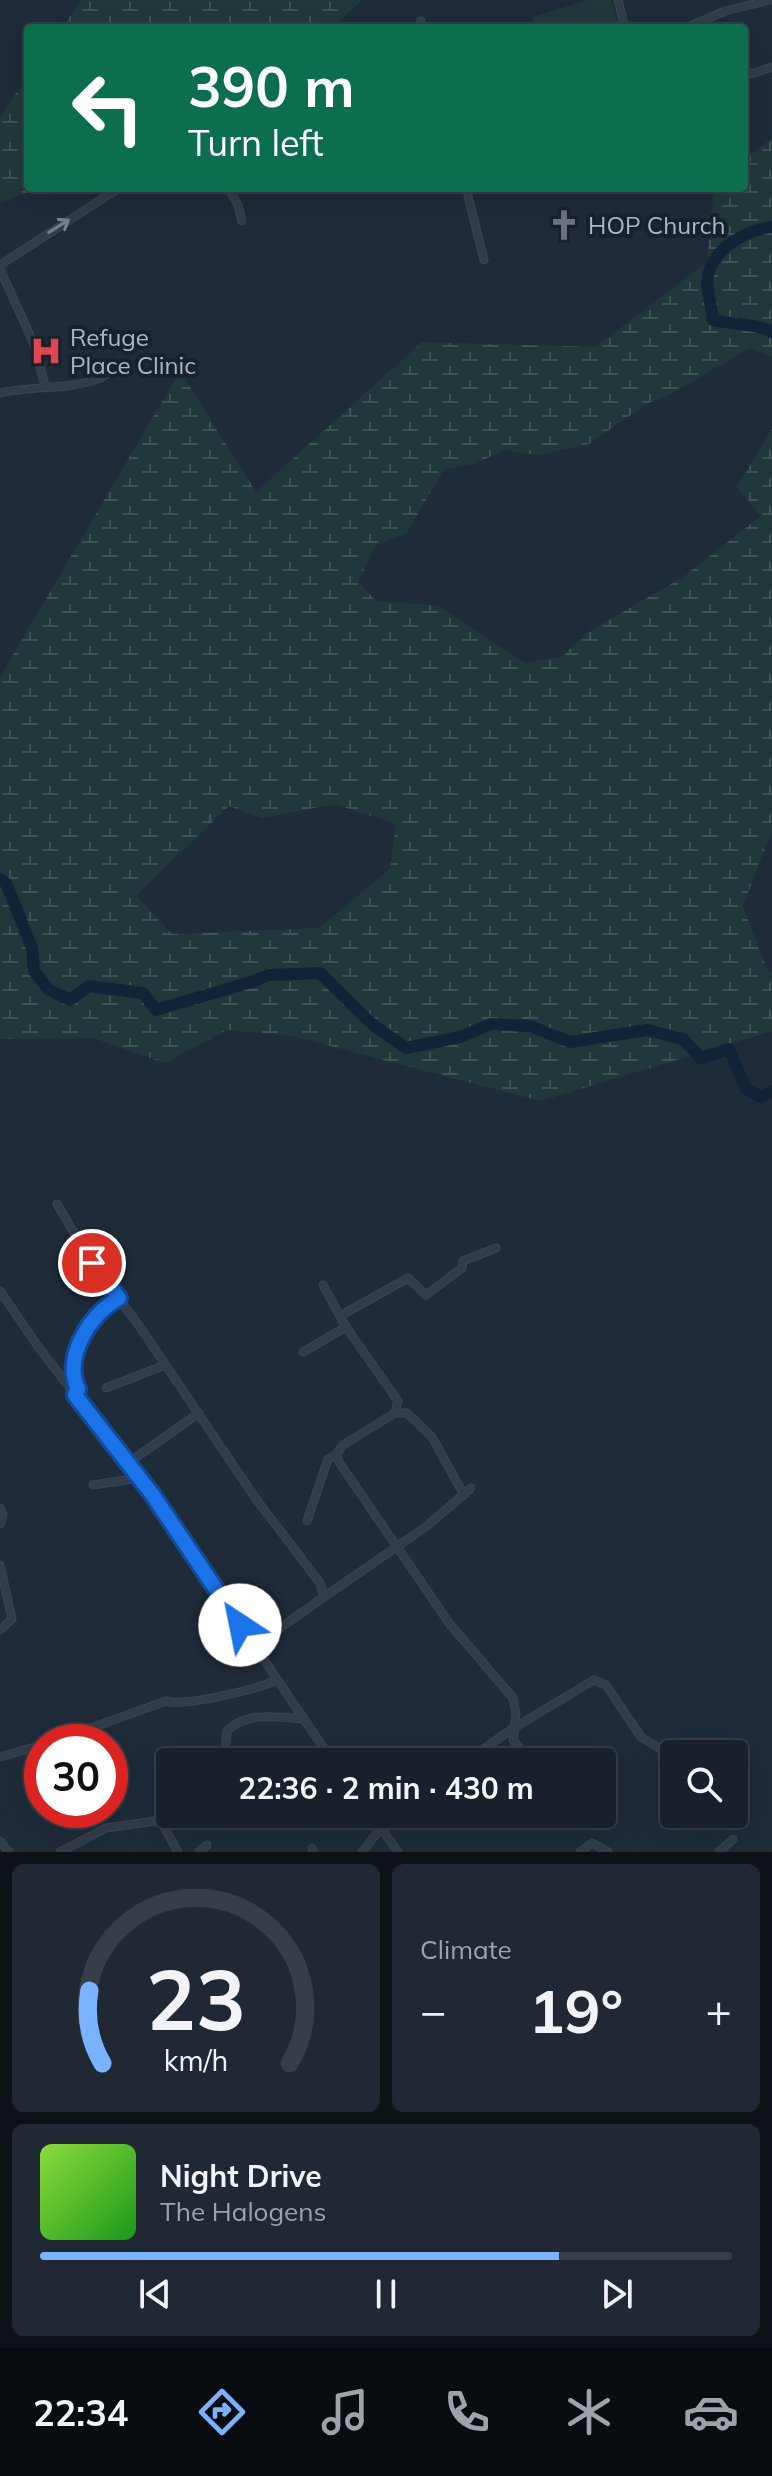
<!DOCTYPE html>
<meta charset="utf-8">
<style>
:root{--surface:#17202b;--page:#202833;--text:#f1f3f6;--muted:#9ea3a9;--line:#363e47;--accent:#79b2ff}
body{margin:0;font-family:Mulish,sans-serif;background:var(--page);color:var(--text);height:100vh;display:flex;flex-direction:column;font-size:30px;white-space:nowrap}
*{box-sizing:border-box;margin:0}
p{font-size:26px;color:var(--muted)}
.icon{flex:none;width:44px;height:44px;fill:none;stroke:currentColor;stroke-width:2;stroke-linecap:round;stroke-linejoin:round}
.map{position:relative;height:1852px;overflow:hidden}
.sheet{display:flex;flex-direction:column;gap:12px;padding:12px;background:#0d1218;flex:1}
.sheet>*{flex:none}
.banner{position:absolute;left:24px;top:24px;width:724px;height:168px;border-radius:8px;box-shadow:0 8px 32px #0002,0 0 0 2px var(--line);background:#0b6e4f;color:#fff;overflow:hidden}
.fabs{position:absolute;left:660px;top:1740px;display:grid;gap:16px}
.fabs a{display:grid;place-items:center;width:88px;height:88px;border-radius:8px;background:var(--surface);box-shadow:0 8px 32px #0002,0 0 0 2px var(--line);font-size:40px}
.speed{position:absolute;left:24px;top:1724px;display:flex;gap:16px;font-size:40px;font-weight:700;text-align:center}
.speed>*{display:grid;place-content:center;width:104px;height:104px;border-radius:50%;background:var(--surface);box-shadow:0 8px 32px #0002,0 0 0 2px var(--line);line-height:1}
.speed .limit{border:12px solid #d22;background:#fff;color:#111}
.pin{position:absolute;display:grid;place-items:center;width:68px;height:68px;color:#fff;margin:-34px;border:4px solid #fff;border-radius:50%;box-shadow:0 2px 8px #0007}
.me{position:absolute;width:88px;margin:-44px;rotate:326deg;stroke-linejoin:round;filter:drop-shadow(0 0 6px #0008)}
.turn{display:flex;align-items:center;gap:28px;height:168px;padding:0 32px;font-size:36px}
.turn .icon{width:104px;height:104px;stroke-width:2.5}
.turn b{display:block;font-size:56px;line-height:68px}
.big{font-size:60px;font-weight:700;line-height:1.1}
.sheet .tile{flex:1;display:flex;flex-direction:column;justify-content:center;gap:12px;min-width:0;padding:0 28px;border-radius:12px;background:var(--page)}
.sheet .dial{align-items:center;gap:0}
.dial svg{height:208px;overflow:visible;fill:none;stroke:var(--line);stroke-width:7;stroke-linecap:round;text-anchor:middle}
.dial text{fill:var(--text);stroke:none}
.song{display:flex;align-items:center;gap:24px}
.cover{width:96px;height:96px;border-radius:12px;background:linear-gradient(135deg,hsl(90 70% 55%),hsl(120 70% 35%))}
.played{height:8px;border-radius:4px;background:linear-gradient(90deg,var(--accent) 75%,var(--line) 75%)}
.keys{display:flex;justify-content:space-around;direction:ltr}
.heat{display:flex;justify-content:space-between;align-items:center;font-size:44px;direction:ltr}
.sheet .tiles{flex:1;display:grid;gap:12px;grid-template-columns:1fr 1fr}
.tile:last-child{grid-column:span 2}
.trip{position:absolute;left:156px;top:1748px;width:460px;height:80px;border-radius:8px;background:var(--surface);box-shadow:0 8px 32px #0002,0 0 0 2px var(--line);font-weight:700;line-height:80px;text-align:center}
.menu{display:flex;height:128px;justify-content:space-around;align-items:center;background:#090d11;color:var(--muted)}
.menu .icon{width:56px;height:56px}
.menu .on{color:var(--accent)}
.menu b{font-size:36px;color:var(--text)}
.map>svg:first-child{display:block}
</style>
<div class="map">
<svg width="772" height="1852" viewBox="0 0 772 1852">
<defs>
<pattern id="wetland-marsh" width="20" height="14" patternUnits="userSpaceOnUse" patternTransform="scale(2)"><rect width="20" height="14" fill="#21383a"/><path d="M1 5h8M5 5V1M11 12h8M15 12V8" fill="none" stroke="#3f5355"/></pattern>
</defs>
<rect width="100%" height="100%" fill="#1f2b39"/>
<g fill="url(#wetland-marsh)" fill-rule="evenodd">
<path d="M 81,0 L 362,0 L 336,24 L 329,21 L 291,28 L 62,28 Z"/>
<path d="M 28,76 L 28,188 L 41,188 L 0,202 L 0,116 Z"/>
<path d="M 772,139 L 772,357 L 749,348 L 675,392 L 646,404 L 589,444 L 537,455 L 505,450 L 476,463 L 444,469 L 406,534 L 376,545 L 358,582 L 376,601 L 438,606 L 525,663 L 562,657 L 585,634 L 683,577 L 761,516 L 737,487 L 772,429 L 772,830 L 743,906 L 768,972 L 772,972 L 772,1031 L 541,1101 L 292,1036 L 227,1030 L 165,1063 L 93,1038 L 0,1039 L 0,677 L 180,371 L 256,492 L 422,342 L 596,347 L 707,262 L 714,188 L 744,188 L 744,158 ZM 335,804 L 396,824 L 390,869 L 319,928 L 172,934 L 136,895 L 229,806 L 262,818 Z"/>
</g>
<path fill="#21383a" d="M 587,0 L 611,0 L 619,28 L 536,28 L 532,17 Z"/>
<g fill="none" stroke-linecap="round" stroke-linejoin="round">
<g stroke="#122337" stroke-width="12">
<path d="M 772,227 C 746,230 714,248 708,275 C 705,287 712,306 713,320 C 732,325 756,323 772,332"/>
<path d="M 0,879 L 6,883 L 32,948 L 34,971 L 49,990 L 70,1000 L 89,986 L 143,993 L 156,1010 L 258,980"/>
<path d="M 253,981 L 269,975 L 320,973 L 372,1024 L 406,1048 L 460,1037 L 491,1024 L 530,1026 L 570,1042 L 647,1030 L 683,1039 L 701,1058 L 729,1049 L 746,1089 L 761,1097 L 772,1091"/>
</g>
<defs>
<g id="street">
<path d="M 618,0 L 625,28"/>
<path d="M 421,21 L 423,28"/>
<path d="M 686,28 L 725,11 L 770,0"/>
<path d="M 744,68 L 751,74 L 772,67"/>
<path d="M 228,188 L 238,205 L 242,221"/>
<path d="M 468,196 L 484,260"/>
<path d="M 0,265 L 119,188"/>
<path d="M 0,269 L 33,342 L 45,385"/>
<path d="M 0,393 C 34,385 73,391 105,376"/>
<path d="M 57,1204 L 92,1263 L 140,1327 L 256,1499 L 320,1583 L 324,1597 L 254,1646"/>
<path d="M 323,1285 L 346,1327 L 398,1401 L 395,1413 L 343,1445 L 336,1455 L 339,1462 L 449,1623 L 513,1698 L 516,1714 L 513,1740 L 519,1747"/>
<path d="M 0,1291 L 39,1348 L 152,1494 L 333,1762"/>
<path d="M 340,1316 L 408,1278 L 426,1295 L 462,1268 L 463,1261 L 496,1248"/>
<path d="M 303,1352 L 346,1327"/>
<path d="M 106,1388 L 165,1365"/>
<path d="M 75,1395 L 78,1389 C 63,1357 90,1314 119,1298"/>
<path d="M 395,1413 L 407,1413 L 432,1437 L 464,1495"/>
<path d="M 128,1463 L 199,1413"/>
<path d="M 93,1485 L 139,1478"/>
<path d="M 0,1508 L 3,1514 L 0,1524"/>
<path d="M 307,1521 L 328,1459 L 336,1455"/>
<path d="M 0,1565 L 12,1619 L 0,1630"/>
<path d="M 324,1597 L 427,1526 L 471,1488"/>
<path d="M 52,1742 L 166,1701 C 182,1707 260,1689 276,1680"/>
<path d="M 0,1757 L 42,1745"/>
<path d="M 224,1762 L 227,1731 C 246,1711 278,1717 303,1719"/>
<path d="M 465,1762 L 512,1729 L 594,1680 L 606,1685 L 641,1737 L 672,1756"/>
<path d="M 371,1814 L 398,1852"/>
<path d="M 0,1841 L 9,1852"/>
<path d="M 312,1848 L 313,1852"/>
<path d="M 60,1852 L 106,1828 L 155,1821 L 163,1825 L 178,1852"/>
<path d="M 199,1852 L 207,1845"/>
<path d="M 362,1852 L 381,1828 L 397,1814"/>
<path d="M 580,1852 L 592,1843 L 608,1852"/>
<path d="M 719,1852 L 733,1839"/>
</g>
</defs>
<use href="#street" stroke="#3c4653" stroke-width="9"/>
<use href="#street" stroke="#323d49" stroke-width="7"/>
</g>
<defs><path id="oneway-shaft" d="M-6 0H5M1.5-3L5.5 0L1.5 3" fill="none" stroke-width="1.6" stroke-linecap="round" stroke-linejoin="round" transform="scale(2)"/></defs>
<use stroke="#75808e" href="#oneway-shaft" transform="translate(59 226) rotate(-32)"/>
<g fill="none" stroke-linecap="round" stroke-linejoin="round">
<defs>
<path id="route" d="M 92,1263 L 119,1298 C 90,1314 63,1357 78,1389 L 75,1395 L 152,1494 L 240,1625"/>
</defs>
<use href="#route" stroke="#114b97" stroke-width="20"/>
<use href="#route" stroke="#1a73e8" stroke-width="14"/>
</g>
<defs>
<symbol id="church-bare" viewBox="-9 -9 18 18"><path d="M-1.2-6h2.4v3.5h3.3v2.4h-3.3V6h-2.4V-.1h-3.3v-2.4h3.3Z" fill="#6b7280" stroke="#18222e" stroke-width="2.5" paint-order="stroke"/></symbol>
<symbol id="hospital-bare" viewBox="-9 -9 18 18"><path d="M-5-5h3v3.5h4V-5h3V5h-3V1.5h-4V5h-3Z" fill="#e0444e" stroke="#18222e" stroke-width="2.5" paint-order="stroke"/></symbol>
</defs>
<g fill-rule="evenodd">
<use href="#church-bare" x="542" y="203" width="44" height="44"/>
<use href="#hospital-bare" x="24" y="329" width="44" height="44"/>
</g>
<g text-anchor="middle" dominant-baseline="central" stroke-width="8" stroke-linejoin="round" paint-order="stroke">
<g font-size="24" fill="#acb7c6" stroke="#18222e" text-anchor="start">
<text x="588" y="225">HOP Church</text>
<text x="70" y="337">Refuge<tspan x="70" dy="28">Place Clinic</tspan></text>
</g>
</g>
</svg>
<div class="fabs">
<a><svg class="icon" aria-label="search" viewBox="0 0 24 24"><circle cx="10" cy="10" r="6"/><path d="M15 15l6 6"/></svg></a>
</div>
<div class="speed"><div class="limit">30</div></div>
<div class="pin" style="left:92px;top:1263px;background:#d93025"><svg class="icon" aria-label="arrive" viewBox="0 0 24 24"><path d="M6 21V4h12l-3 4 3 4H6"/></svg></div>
<svg class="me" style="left:240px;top:1625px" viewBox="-20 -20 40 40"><circle r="19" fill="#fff"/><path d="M0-13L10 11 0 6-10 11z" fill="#1a73e8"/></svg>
<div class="trip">22:36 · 2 min · 430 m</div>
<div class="banner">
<div class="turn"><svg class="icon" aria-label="left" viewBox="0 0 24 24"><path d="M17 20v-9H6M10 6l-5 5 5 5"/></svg><div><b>390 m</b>Turn left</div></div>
</div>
</div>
<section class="sheet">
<div class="tiles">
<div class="tile dial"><svg viewBox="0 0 100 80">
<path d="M14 69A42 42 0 1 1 86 69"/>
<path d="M14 69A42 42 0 0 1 9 41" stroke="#79b2ff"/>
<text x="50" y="56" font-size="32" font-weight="700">23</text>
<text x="50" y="72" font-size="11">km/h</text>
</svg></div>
<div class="tile"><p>Climate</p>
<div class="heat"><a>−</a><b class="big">19°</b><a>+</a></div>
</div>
<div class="tile">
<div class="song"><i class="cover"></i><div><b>Night Drive</b><p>The Halogens</p></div></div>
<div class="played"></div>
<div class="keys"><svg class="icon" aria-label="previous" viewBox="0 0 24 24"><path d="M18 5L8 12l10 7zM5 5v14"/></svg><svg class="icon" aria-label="pause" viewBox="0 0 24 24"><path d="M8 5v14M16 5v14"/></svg><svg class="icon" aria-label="next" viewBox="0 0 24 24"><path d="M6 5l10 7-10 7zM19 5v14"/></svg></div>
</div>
</div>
</section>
<nav class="menu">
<b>22:34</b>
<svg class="icon on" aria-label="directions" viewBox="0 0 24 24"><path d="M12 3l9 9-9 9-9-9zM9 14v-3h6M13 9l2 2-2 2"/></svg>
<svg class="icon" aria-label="music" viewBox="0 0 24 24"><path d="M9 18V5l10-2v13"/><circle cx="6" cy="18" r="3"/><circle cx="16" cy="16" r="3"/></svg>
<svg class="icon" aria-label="phone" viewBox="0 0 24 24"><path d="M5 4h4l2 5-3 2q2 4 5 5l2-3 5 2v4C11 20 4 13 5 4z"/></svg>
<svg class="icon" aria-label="climate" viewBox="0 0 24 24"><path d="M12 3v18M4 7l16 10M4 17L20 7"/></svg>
<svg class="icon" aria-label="car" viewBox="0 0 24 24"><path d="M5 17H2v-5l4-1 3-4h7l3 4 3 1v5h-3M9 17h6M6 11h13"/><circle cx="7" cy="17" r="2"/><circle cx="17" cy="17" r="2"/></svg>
</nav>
